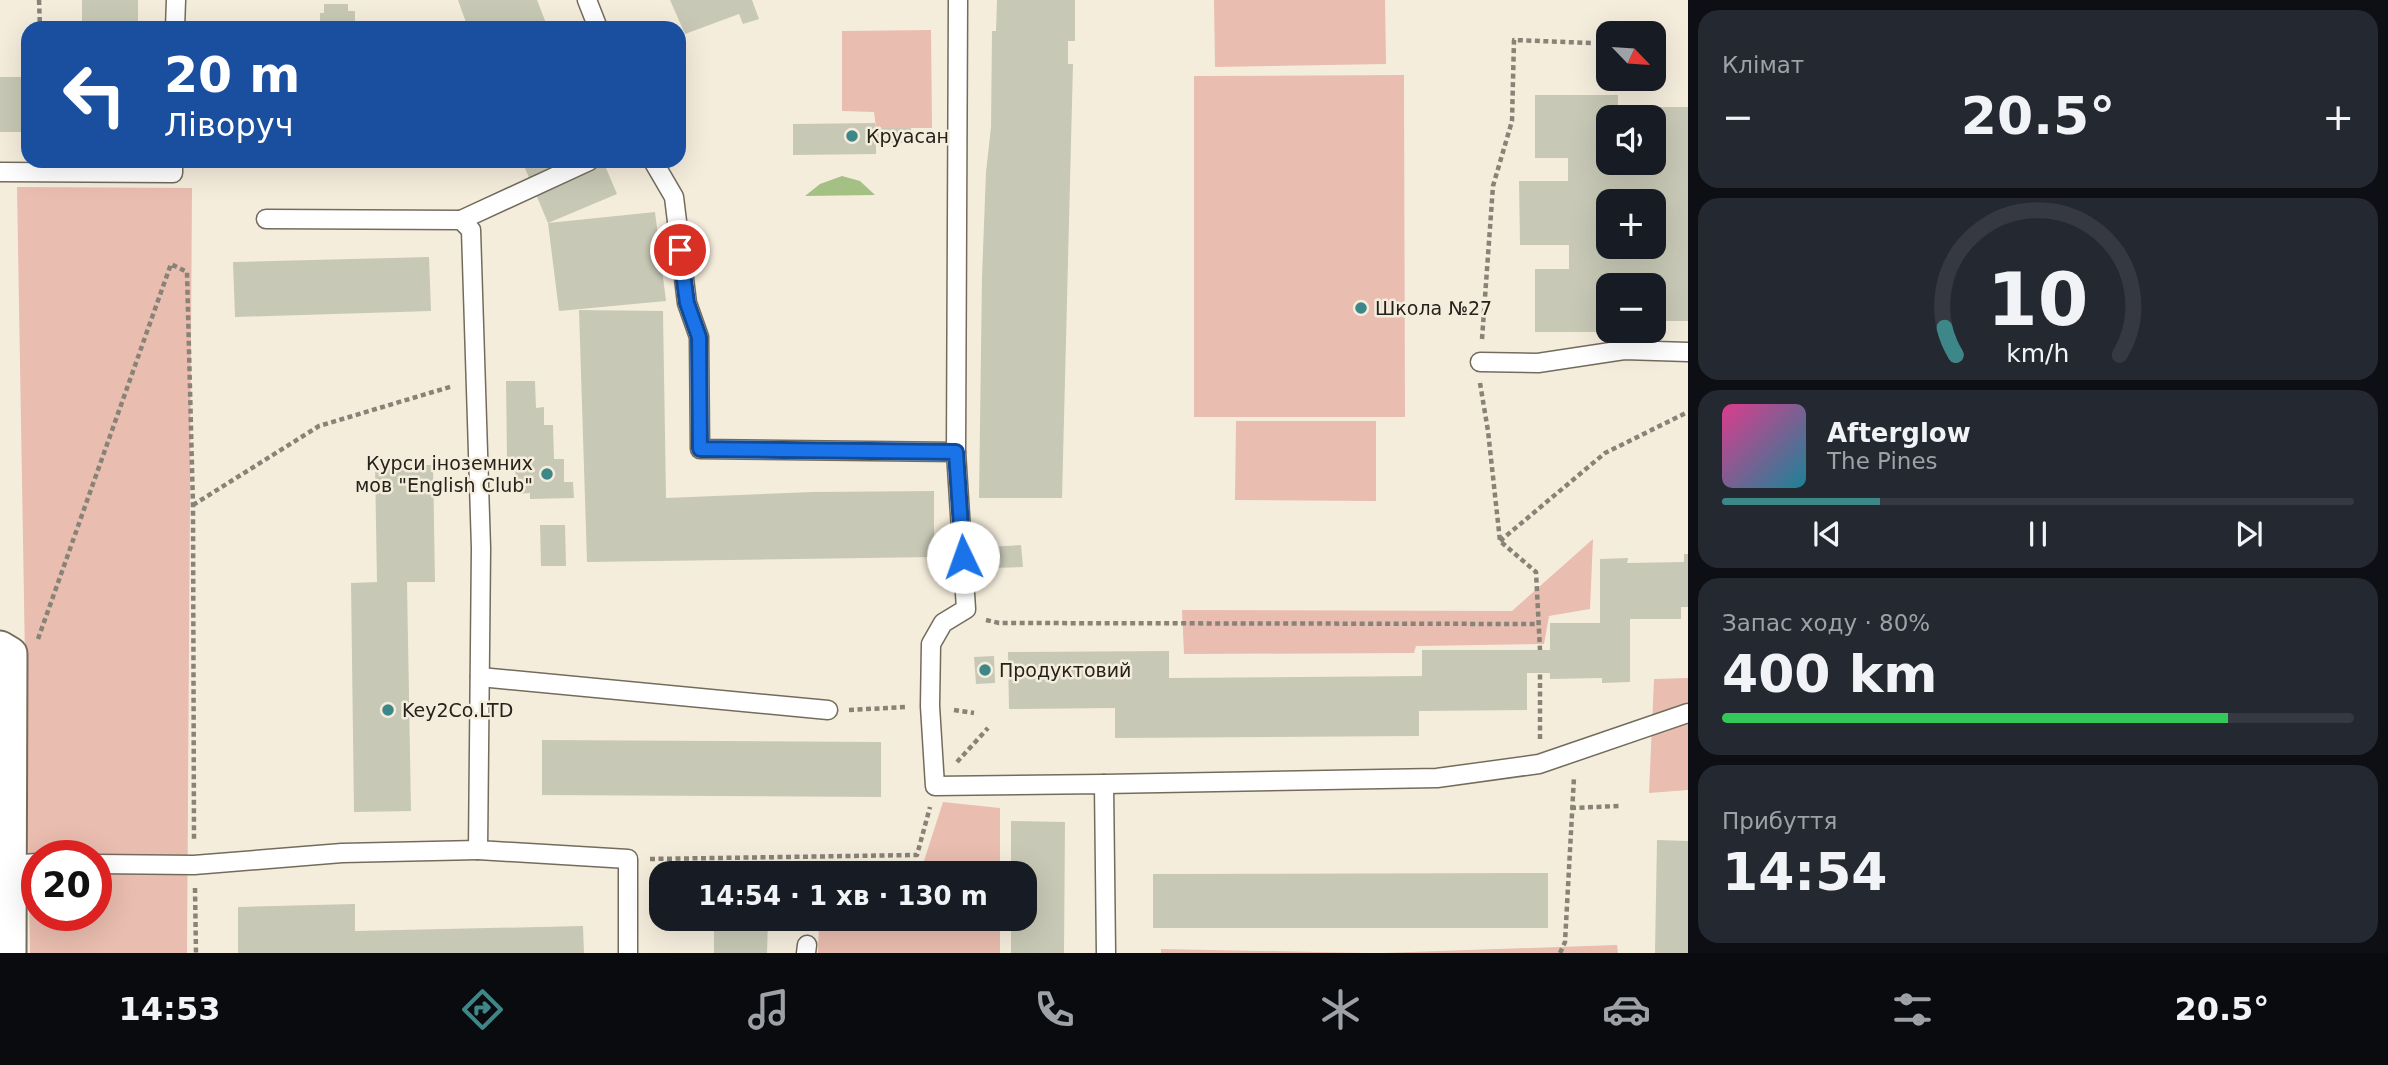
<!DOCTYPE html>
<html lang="uk">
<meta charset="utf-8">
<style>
:root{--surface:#171b24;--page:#242831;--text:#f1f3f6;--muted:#9ea1a6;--line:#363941;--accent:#3e8789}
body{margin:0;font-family:"DejaVu Sans",sans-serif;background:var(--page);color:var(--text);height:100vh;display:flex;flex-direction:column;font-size:26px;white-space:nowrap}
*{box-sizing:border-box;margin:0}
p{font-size:23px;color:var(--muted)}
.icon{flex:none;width:38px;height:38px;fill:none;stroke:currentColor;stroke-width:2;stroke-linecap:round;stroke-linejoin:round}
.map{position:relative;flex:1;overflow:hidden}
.details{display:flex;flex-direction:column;gap:10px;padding:10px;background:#0d0f14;width:700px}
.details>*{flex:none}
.guide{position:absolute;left:21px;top:21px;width:665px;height:147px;border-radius:21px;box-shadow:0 7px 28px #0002;background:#1a4fa0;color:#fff;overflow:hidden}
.needle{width:46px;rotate:115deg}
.tools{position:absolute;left:1596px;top:21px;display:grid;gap:14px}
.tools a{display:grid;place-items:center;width:70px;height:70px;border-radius:14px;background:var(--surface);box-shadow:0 7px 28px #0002;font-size:35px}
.speed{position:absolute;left:21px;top:840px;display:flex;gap:14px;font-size:35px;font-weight:700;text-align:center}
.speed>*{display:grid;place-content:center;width:91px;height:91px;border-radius:50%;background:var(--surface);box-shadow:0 7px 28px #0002;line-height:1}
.speed .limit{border:10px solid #d22;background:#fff;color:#111}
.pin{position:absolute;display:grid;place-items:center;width:60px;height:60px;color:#fff;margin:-30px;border:4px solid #fff;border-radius:50%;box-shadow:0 2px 7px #0007}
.me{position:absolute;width:77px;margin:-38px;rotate:357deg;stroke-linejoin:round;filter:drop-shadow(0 0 5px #0008)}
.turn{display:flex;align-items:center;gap:24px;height:147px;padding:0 28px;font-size:32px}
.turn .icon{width:91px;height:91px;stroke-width:2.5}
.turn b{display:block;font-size:49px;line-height:60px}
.big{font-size:52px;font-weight:700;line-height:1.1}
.details .widget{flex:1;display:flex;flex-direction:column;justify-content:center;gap:10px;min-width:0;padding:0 24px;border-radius:21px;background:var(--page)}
.details .dial{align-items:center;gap:0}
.dial svg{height:182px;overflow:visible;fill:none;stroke:var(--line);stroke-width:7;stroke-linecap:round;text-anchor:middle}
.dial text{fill:var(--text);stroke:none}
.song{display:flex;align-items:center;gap:21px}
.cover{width:84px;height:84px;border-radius:10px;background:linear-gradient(135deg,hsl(330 70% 55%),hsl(190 70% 35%))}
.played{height:7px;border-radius:4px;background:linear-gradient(90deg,var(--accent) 25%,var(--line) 25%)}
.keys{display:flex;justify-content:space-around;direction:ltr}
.heat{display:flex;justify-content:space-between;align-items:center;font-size:38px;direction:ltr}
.charge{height:10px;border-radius:5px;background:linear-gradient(90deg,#34c759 80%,var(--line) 0)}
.trip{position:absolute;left:649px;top:861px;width:388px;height:70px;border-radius:21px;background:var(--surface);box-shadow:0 7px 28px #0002;font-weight:700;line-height:70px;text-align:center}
.menu{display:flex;height:112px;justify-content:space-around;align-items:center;background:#090b0e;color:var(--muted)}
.menu .icon{width:49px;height:49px}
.menu .on{color:var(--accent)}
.menu b{font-size:32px;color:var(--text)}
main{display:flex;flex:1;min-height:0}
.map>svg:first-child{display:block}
</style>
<main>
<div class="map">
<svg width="1688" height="953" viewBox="0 0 1688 953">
<rect width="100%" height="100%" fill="#f5eddc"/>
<g fill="#e9bdaf" fill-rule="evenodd">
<path d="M 1214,0 L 1385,0 L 1386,64 L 1215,67 Z"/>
<path d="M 931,30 L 932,128 L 876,128 L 874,112 L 842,111 L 842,31 Z"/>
<path d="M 1404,75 L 1405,417 L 1194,417 L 1194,76 Z"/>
<path d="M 17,187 L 192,188 L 187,953 L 30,953 ZM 37,856 L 96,856 L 96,915 L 37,915 Z"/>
<path d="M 1236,421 L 1376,421 L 1376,501 L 1235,500 Z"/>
<path d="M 1593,539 L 1590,609 L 1549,616 L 1544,644 L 1416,646 L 1414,653 L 1184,654 L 1182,610 L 1512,611 Z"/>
<path d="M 1688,678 L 1688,790 L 1649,793 L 1654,679 Z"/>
<path d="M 943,802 L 1000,808 L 1000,873 L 821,873 L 821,869 L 922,867 Z"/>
<path d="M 819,919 L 1000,919 L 1000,953 L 818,953 Z"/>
<path d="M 1617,945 L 1618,953 L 1382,953 Z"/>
<path d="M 1161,949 L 1367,953 L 1161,953 Z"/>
</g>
<path fill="#a4c084" d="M 842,176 L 860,181 L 875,195 L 805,196 L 820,184 Z"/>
<g fill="#c8c8b6" fill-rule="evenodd">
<rect x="82" y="0" width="56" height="28"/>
<path d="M 458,0 L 537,0 L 548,28 L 468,28 Z"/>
<path d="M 670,0 L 752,0 L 759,19 L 743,24 L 739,14 L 685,34 Z"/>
<path d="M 997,0 L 1075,0 L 1075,41 L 1068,41 L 1068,64 L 1073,64 L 1062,498 L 979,498 L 982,277 L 986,172 L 991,127 L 992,31 L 996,31 Z"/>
<path d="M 324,4 L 348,4 L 348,11 L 355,11 L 355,28 L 320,28 L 320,13 L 324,13 Z"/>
<rect x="0" y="77" width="28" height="55"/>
<path d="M 1535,95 L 1618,95 L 1618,107 L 1688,107 L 1688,321 L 1654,321 L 1654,285 L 1608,285 L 1608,332 L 1535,332 L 1535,269 L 1569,269 L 1569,245 L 1520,245 L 1519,181 L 1568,181 L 1568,158 L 1535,158 ZM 1608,117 L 1654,117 L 1654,163 L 1608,163 ZM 1608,201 L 1654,201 L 1654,247 L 1608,247 Z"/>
<path d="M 875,123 L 876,128 L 911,128 L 912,143 L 876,143 L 876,154 L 793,155 L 793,124 Z"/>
<path d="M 522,161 L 603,161 L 617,194 L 548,223 Z"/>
<path d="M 655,212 L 666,301 L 559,311 L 548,223 Z"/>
<path d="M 429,257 L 431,311 L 235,317 L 233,262 Z"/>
<path d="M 579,310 L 663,311 L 666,498 L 812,492 L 934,491 L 934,557 L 587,562 Z"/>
<path d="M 506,381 L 535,381 L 536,408 L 544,407 L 544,425 L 553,425 L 554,459 L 564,459 L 564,482 L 573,482 L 574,498 L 530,499 L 530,493 L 516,494 L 515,460 L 507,460 Z"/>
<path d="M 375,465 L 433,465 L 435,582 L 407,582 L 411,811 L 354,812 L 351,583 L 377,582 Z"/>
<path d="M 540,525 L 565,525 L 566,566 L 541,566 Z"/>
<path d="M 1021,545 L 1023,567 L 991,568 L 989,547 Z"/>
<path d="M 1684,554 L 1688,554 L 1688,607 L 1681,607 L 1681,619 L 1630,619 L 1630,682 L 1602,683 L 1602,678 L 1550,679 L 1550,673 L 1527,673 L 1527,710 L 1419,711 L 1419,736 L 1115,738 L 1115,708 L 1009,709 L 1008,652 L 1169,651 L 1169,678 L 1422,676 L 1422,650 L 1550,650 L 1550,623 L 1600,623 L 1600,559 L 1628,558 L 1627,563 L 1684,562 Z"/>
<path d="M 994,656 L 995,683 L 976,684 L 974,657 Z"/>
<path d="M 542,740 L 881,742 L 881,797 L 542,795 Z"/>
<path d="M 1011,821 L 1065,822 L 1064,953 L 1011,953 L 1011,919 L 1026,919 L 1026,873 L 1011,873 Z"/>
<path d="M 1657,840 L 1688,841 L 1688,953 L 1655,953 Z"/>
<path d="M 1548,873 L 1548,928 L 1153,928 L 1153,874 Z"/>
<path d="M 355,904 L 355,931 L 583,926 L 584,953 L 238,953 L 238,907 Z"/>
<path d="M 714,919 L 768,919 L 767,953 L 714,953 Z"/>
</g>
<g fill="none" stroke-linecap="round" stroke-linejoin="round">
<defs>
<g id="service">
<path d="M 587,0 L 598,28"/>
<path d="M 958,0 L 956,452 L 966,609 L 943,623 L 931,644 L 930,706 L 935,786 L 1104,784 L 1106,953"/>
<path d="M 175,28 L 176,0"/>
<path d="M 653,161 L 674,197 L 687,303 L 699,337 L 700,449 L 956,452"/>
<path d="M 0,172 L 173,173 L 173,161"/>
<path d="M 266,219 L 461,220 L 471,230 L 481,548 L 478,850 L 628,859 L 628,953"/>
<path d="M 461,220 L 589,161"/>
<path d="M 1480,362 L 1538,363 L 1624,350 L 1688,352"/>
<path d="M 480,677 L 828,710"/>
<path d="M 1104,784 L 1437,778 L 1539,764 L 1688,713"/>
<path d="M 96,864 L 194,865 L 342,853 L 478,850"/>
<path d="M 10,865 L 37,863"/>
<path d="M 806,953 L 807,945"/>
</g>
<path id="minor" d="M 0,648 L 10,654 L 9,953"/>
</defs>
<use href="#service" stroke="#736c5d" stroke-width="21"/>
<use href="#minor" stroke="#736c5d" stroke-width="37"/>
<g stroke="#888277" stroke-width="4.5" stroke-dasharray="5 3.5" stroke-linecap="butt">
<path d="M 39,0 L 40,28"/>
<path d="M 1482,339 L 1493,186 L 1512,121 L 1514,40 L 1591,43"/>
<path d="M 1480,383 L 1488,431 L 1500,541 L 1536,572 L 1540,650"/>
<path d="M 193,505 L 319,426 L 453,386"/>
<path d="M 1500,541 L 1605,453 L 1688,412"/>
<path d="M 986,620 L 999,623 L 1537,624"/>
<path d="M 38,639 L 171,264 L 187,272 L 193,506 L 194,841"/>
<path d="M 849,710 L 907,707"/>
<path d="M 954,710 L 974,713"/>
<path d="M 1540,739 L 1540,673"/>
<path d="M 957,762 L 988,728"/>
<path d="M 1571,808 L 1619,806"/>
<path d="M 650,859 L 917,855 L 930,807"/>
<path d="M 195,888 L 196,953"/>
<path d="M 1560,953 L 1565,942 L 1574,777"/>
</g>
<use href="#service" stroke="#fff" stroke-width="18"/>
<use href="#minor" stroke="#fff" stroke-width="33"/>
</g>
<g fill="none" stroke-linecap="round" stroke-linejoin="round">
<defs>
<path id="route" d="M 680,250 L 687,303 L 699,337 L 700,449 L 956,452 L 963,557"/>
</defs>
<use href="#route" stroke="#114b97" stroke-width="18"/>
<use href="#route" stroke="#1a73e8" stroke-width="12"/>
</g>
<g fill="#3e8789" stroke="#f5eddc" stroke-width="2.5">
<circle cx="852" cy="136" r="7"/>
<circle cx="1361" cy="308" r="7"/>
<circle cx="547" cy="474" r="7"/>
<circle cx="985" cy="670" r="7"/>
<circle cx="388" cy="710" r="7"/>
</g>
<g text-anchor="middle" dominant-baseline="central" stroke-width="5" stroke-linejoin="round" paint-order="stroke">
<g font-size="19" fill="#25221c" stroke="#f5eddc" text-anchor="start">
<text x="866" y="136">Круасан</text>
<text x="1375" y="308">Школа №27</text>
<text x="533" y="463" text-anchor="end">Курси іноземних<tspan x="533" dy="22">мов "English Club"</tspan></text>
<text x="999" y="670">Продуктовий</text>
<text x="402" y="710">Key2Co.LTD</text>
</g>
</g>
</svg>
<div class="tools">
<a><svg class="needle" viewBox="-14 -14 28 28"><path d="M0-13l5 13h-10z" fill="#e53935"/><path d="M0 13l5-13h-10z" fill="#9ea1a6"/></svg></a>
<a><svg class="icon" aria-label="sound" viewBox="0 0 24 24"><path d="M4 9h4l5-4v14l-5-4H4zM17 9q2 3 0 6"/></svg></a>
<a>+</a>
<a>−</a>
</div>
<div class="speed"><div class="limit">20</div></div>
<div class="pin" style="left:680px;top:250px;background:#d93025"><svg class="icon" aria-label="arrive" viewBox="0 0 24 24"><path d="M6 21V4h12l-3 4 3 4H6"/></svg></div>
<svg class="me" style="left:963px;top:557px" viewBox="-20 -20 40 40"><circle r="19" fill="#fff"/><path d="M0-13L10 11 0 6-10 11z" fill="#1a73e8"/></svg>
<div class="trip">14:54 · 1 хв · 130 m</div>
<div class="guide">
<div class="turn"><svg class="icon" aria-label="left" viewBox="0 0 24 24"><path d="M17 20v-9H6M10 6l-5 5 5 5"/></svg><div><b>20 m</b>Ліворуч</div></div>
</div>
</div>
<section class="details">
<div class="widget"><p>Клімат</p>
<div class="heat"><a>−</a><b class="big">20.5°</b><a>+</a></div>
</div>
<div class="widget dial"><svg viewBox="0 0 100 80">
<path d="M14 69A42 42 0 1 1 86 69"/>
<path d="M14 69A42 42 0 0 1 9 57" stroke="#3e8789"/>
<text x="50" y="56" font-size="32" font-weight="700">10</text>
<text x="50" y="72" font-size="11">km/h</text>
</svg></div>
<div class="widget">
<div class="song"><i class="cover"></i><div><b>Afterglow</b><p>The Pines</p></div></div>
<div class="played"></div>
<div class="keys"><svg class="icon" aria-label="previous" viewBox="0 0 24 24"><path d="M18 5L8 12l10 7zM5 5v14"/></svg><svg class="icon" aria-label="pause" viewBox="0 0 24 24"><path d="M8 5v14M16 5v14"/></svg><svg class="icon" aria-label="next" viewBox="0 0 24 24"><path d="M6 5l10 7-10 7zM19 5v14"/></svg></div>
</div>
<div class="widget"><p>Запас ходу · 80%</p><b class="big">400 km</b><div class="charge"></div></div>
<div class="widget"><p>Прибуття</p><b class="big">14:54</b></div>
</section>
</main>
<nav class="menu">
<b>14:53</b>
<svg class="icon on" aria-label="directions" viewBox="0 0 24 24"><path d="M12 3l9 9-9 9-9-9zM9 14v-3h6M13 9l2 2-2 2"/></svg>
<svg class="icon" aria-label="music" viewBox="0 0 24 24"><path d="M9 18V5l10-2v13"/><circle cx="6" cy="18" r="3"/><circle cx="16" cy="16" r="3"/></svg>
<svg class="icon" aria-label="phone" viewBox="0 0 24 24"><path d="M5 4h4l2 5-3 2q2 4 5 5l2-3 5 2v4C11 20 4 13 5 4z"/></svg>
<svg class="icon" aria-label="climate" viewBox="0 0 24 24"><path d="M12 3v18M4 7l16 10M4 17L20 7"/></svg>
<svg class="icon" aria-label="car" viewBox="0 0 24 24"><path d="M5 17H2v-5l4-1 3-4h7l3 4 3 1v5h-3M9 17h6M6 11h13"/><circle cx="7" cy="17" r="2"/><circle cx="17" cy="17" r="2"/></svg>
<svg class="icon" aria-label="filters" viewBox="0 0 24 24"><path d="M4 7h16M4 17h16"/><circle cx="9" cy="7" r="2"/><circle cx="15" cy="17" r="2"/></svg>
<b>20.5°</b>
</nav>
